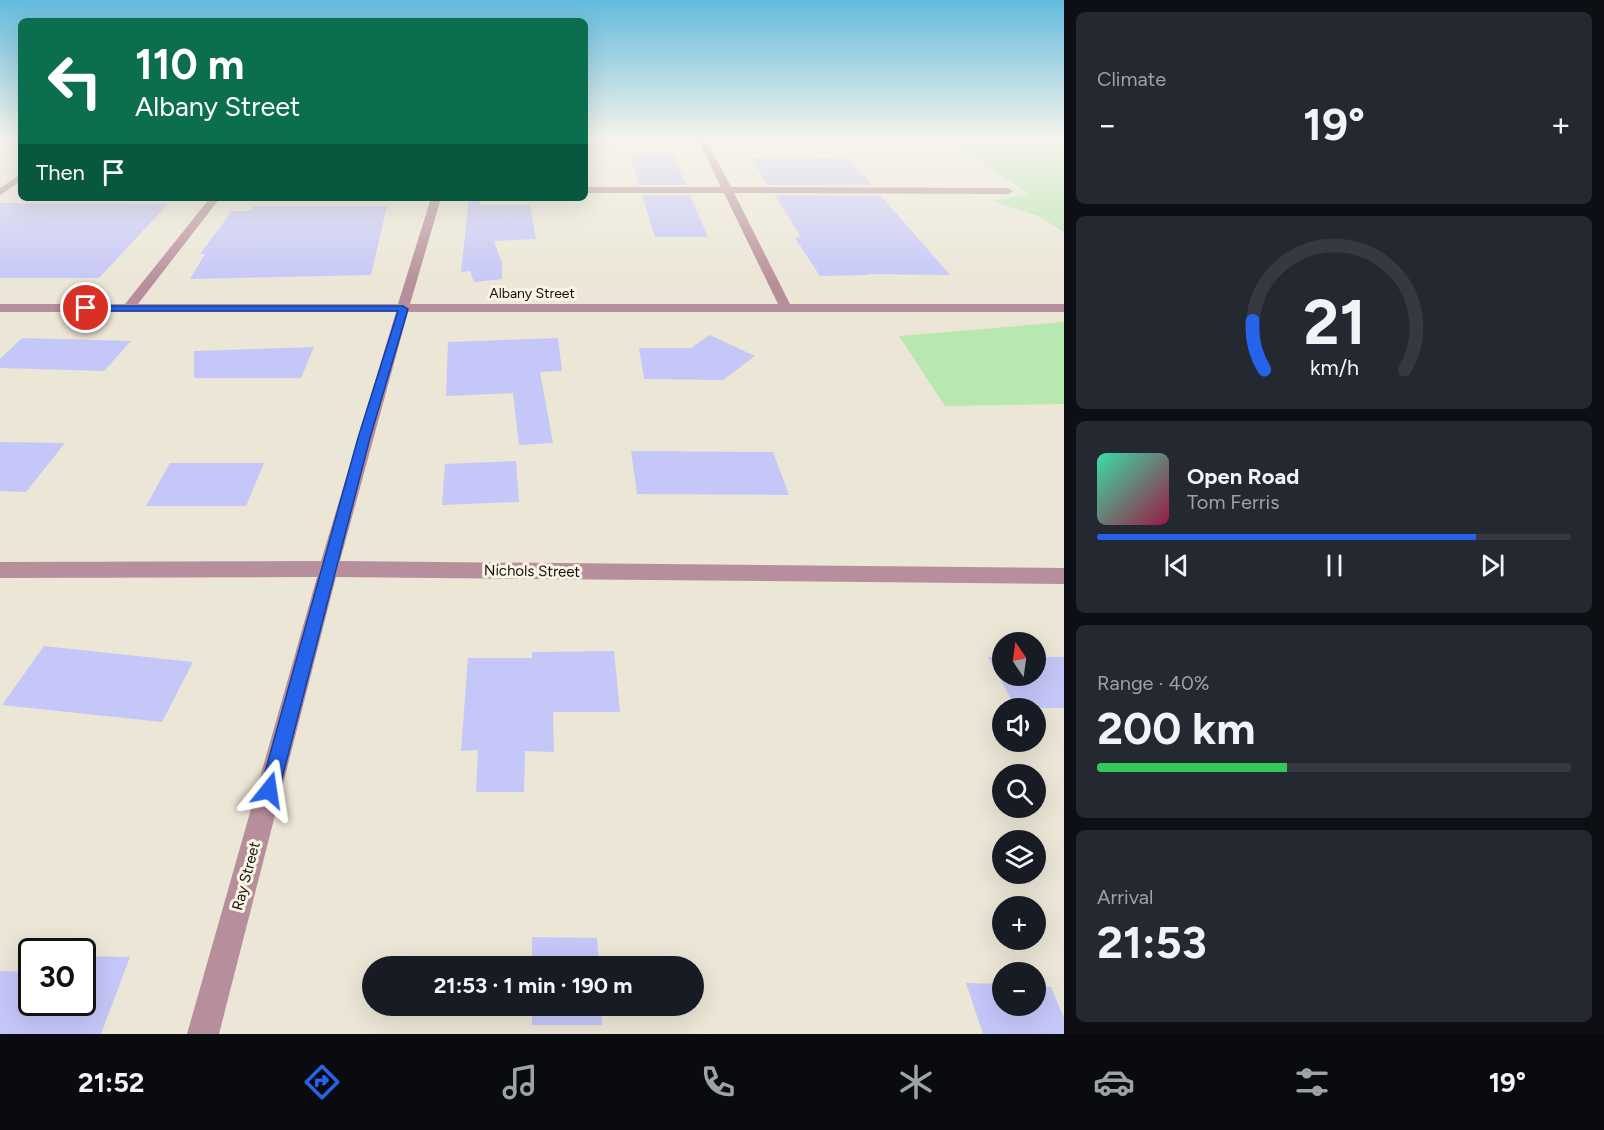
<!DOCTYPE html>
<meta charset="utf-8">
<style>
:root{--surface:#171b24;--page:#242831;--text:#f1f3f6;--muted:#9ea1a6;--line:#363941;--accent:#2563eb}
body{margin:0;font-family:Figtree,sans-serif;background:var(--page);color:var(--text);height:100vh;display:flex;flex-direction:column;font-size:22px;white-space:nowrap}
*{box-sizing:border-box;margin:0}
p{font-size:20px;color:var(--muted)}
.icon{flex:none;width:33px;height:33px;fill:none;stroke:currentColor;stroke-width:2;stroke-linecap:round;stroke-linejoin:round}
.map{position:relative;flex:1;overflow:hidden}
.details{display:flex;flex-direction:column;gap:12px;padding:12px;background:#0d0f14;width:540px}
.details>*{flex:none}
.hud{position:absolute;left:18px;top:18px;width:570px;height:183px;border-radius:9px;box-shadow:0 6px 24px #0002;background:#0b6e4f;color:#fff;overflow:hidden}
.needle{width:39px;rotate:347deg}
.tools{position:absolute;left:992px;top:632px;display:grid;gap:12px}
.tools a{display:grid;place-items:center;width:54px;height:54px;border-radius:50%;background:var(--surface);box-shadow:0 6px 24px #0002;font-size:30px}
.speed{position:absolute;left:18px;top:938px;display:flex;gap:12px;font-size:30px;font-weight:700;text-align:center}
.speed>*{display:grid;place-content:center;width:78px;height:78px;border-radius:50%;background:var(--surface);box-shadow:0 6px 24px #0002;line-height:1}
.speed .limit{border:3px solid #111;border-radius:9px;background:#fff;color:#111}
.pin{position:absolute;display:grid;place-items:center;width:51px;height:51px;color:#fff;margin:-26px;border:3px solid #fff;border-radius:50%;box-shadow:0 2px 6px #0007}
.me{position:absolute;width:66px;margin:-33px;rotate:15deg;stroke-linejoin:round;filter:drop-shadow(0 0 4px #0008)}
.turn{display:flex;align-items:center;gap:21px;height:126px;padding:0 18px;font-size:27px}
.turn .icon{width:78px;height:78px;stroke-width:2.5}
.turn b{display:block;font-size:42px;line-height:51px}
.then{display:flex;align-items:center;height:57px;padding:0 18px;background:#0003;gap:12px;font-size:22px}
.big{font-size:45px;font-weight:700;line-height:1.1}
.details .card{flex:1;display:flex;flex-direction:column;justify-content:center;gap:9px;min-width:0;padding:0 21px;border-radius:9px;background:var(--page)}
.details .dial{align-items:center;gap:0}
.dial svg{height:156px;overflow:visible;fill:none;stroke:var(--line);stroke-width:7;stroke-linecap:round;text-anchor:middle}
.dial text{fill:var(--text);stroke:none}
.song{display:flex;align-items:center;gap:18px}
.cover{width:72px;height:72px;border-radius:9px;background:linear-gradient(135deg,hsl(160 70% 55%),hsl(340 70% 35%))}
.played{height:6px;border-radius:3px;background:linear-gradient(90deg,var(--accent) 80%,var(--line) 80%)}
.keys{display:flex;justify-content:space-around;direction:ltr}
.heat{display:flex;justify-content:space-between;align-items:center;font-size:33px;direction:ltr}
.charge{height:9px;border-radius:4px;background:linear-gradient(90deg,#34c759 40%,var(--line) 0)}
.trip{position:absolute;left:362px;top:956px;width:342px;height:60px;border-radius:30px;background:var(--surface);box-shadow:0 6px 24px #0002;font-weight:700;line-height:60px;text-align:center}
.tabs{display:flex;height:96px;justify-content:space-around;align-items:center;background:#090b0e;color:var(--muted)}
.tabs .icon{width:42px;height:42px}
.tabs .current{color:var(--accent)}
.tabs b{font-size:27px;color:var(--text)}
main{display:flex;flex:1;min-height:0}
.map>svg:first-child{display:block}
</style>
<main>
<div class="map">
<svg width="1064" height="1034" viewBox="0 0 1064 1034">
<rect width="100%" height="100%" fill="#ebe6d6"/>
<g fill="#b8e7af">
<path d="M 949,139 L 1064,139 L 1064,232 L 1038,216 L 992,201 L 1028,194 Z"/>
<path d="M 1064,322 L 1064,404 L 945,406 L 899,336 Z"/>
</g>
<g fill="#c6c7f9">
<path d="M 630,155 L 673,155 L 686,185 L 639,185 Z"/>
<path d="M 798,157 L 849,159 L 872,185 L 768,185 L 751,158 Z"/>
<path d="M 642,195 L 690,195 L 708,237 L 655,237 Z"/>
<path d="M 775,195 L 881,196 L 950,275 L 867,274 L 868,275 L 820,276 L 795,238 L 801,237 Z"/>
<path d="M 469,198 L 478,198 L 480,205 L 530,205 L 536,239 L 494,241 L 502,263 L 502,279 L 474,282 L 470,271 L 461,272 Z"/>
<path d="M 0,203 L 132,204 L 168,204 L 99,278 L 0,278 Z"/>
<path d="M 254,206 L 387,206 L 371,275 L 190,279 L 205,254 L 200,254 L 232,211 L 250,211 Z"/>
<path d="M 710,335 L 755,356 L 723,380 L 644,379 L 639,348 L 691,348 Z"/>
<path d="M 22,338 L 131,341 L 104,371 L 0,368 L 0,359 Z"/>
<path d="M 558,338 L 562,371 L 540,372 L 553,443 L 519,445 L 513,393 L 446,396 L 448,342 Z"/>
<path d="M 314,347 L 301,378 L 194,378 L 194,351 Z"/>
<path d="M 0,442 L 65,443 L 26,492 L 0,491 Z"/>
<path d="M 631,451 L 773,452 L 789,495 L 637,494 Z"/>
<path d="M 516,461 L 519,502 L 442,505 L 445,464 Z"/>
<path d="M 170,463 L 264,463 L 246,506 L 146,506 Z"/>
<path d="M 44,646 L 193,662 L 162,722 L 2,705 Z"/>
<path d="M 614,651 L 620,712 L 553,712 L 554,752 L 525,751 L 524,792 L 476,792 L 478,750 L 461,751 L 468,658 L 532,658 L 532,652 Z"/>
<path d="M 988,657 L 1002,657 L 1002,675 L 1035,675 L 1035,657 L 1064,657 L 1064,708 L 1016,708 Z"/>
<path d="M 532,937 L 597,938 L 599,966 L 532,966 Z"/>
<path d="M 82,956 L 130,957 L 101,1034 L 0,1034 L 0,971 L 32,972 L 32,1002 L 82,1002 Z"/>
<path d="M 966,983 L 1002,984 L 1002,1005 L 1035,1005 L 1035,986 L 1051,987 L 1064,1018 L 1064,1034 L 983,1034 Z"/>
<path d="M 532,1005 L 601,1005 L 602,1025 L 532,1025 Z"/>
</g>
<g fill="none" stroke-linecap="round" stroke-linejoin="round">
<g fill="#b78f9c" fill-rule="evenodd">
<path d="M 698,139 L 706,139 L 731,187 L 1008,188 L 1013,191 L 1008,194 L 734,193 L 790,304 L 1064,304 L 1064,312 L 408,312 L 340,561 L 1064,568 L 1064,584 L 336,577 L 219,1034 L 187,1034 L 317,577 L 0,578 L 0,562 L 321,561 L 396,312 L 0,312 L 0,304 L 125,304 L 210,198 L 220,198 L 138,304 L 398,304 L 431,198 L 441,198 L 410,304 L 778,304 L 724,193 L 585,193 L 585,187 L 721,187 Z"/>
<path d="M 21,174 L 21,181 L 0,195 L 0,188 Z"/>
</g>
</g>
<linearGradient id="sky" x2="0" y2="1"><stop stop-color="#63bbdd"/><stop offset="0.49" stop-color="#f6f4ed"/><stop offset="1" stop-color="#f6f4ed" stop-opacity="0"/></linearGradient>
<rect width="1064" height="283" fill="url(#sky)"/>
<path fill="#2563eb" stroke="#184099" stroke-width="1.5" d="M 83,306 L 403,306 L 408,309 L 370,438 L 279,790 L 276,797 L 269,800 L 262,797 L 260,790 L 358,438 L 398,311 L 86,311 L 83,310 Z"/>
<g text-anchor="middle" dominant-baseline="central" stroke-width="6" stroke-linejoin="round" paint-order="stroke">
<g font-size="14" fill="#12100b" stroke="#f8f3e3">
<text x="532" y="293">Albany Street</text>
</g>
<g font-size="15" fill="#12100b" stroke="#f8f3e3">
<text transform="translate(532 571) rotate(1)">Nichols Street</text>
<text transform="translate(246 876) rotate(-75)">Ray Street</text>
</g>
</g>
</svg>
<div class="tools">
<a><svg class="needle" viewBox="-14 -14 28 28"><path d="M0-13l5 13h-10z" fill="#e53935"/><path d="M0 13l5-13h-10z" fill="#9ea1a6"/></svg></a>
<a><svg class="icon" aria-label="sound" viewBox="0 0 24 24"><path d="M4 9h4l5-4v14l-5-4H4zM17 9q2 3 0 6"/></svg></a>
<a><svg class="icon" aria-label="search" viewBox="0 0 24 24"><circle cx="10" cy="10" r="6"/><path d="M15 15l6 6"/></svg></a>
<a><svg class="icon" aria-label="layers" viewBox="0 0 24 24"><path d="M12 4l9 5-9 5-9-5zM3 14l9 5 9-5"/></svg></a>
<a>+</a>
<a>−</a>
</div>
<div class="speed"><div class="limit">30</div></div>
<div class="pin" style="left:86px;top:308px;background:#d93025"><svg class="icon" aria-label="arrive" viewBox="0 0 24 24"><path d="M6 21V4h12l-3 4 3 4H6"/></svg></div>
<svg class="me" style="left:269px;top:790px" viewBox="-20 -20 40 40"><path d="M0-17L14 15 0 8-14 15z" fill="#2563eb" stroke="#fff" stroke-width="4"/></svg>
<div class="trip">21:53 · 1 min · 190 m</div>
<div class="hud">
<div class="turn"><svg class="icon" aria-label="left" viewBox="0 0 24 24"><path d="M17 20v-9H6M10 6l-5 5 5 5"/></svg><div><b>110 m</b>Albany Street</div></div>
<div class="then">Then<svg class="icon" aria-label="arrive" viewBox="0 0 24 24"><path d="M6 21V4h12l-3 4 3 4H6"/></svg></div>
</div>
</div>
<section class="details">
<div class="card"><p>Climate</p>
<div class="heat"><a>−</a><b class="big">19°</b><a>+</a></div>
</div>
<div class="card dial"><svg viewBox="0 0 100 80">
<path d="M14 69A42 42 0 1 1 86 69"/>
<path d="M14 69A42 42 0 0 1 8 44" stroke="#2563eb"/>
<text x="50" y="56" font-size="32" font-weight="700">21</text>
<text x="50" y="72" font-size="11">km/h</text>
</svg></div>
<div class="card">
<div class="song"><i class="cover"></i><div><b>Open Road</b><p>Tom Ferris</p></div></div>
<div class="played"></div>
<div class="keys"><svg class="icon" aria-label="previous" viewBox="0 0 24 24"><path d="M18 5L8 12l10 7zM5 5v14"/></svg><svg class="icon" aria-label="pause" viewBox="0 0 24 24"><path d="M8 5v14M16 5v14"/></svg><svg class="icon" aria-label="next" viewBox="0 0 24 24"><path d="M6 5l10 7-10 7zM19 5v14"/></svg></div>
</div>
<div class="card"><p>Range · 40%</p><b class="big">200 km</b><div class="charge"></div></div>
<div class="card"><p>Arrival</p><b class="big">21:53</b></div>
</section>
</main>
<nav class="tabs">
<b>21:52</b>
<svg class="icon current" aria-label="directions" viewBox="0 0 24 24"><path d="M12 3l9 9-9 9-9-9zM9 14v-3h6M13 9l2 2-2 2"/></svg>
<svg class="icon" aria-label="music" viewBox="0 0 24 24"><path d="M9 18V5l10-2v13"/><circle cx="6" cy="18" r="3"/><circle cx="16" cy="16" r="3"/></svg>
<svg class="icon" aria-label="phone" viewBox="0 0 24 24"><path d="M5 4h4l2 5-3 2q2 4 5 5l2-3 5 2v4C11 20 4 13 5 4z"/></svg>
<svg class="icon" aria-label="climate" viewBox="0 0 24 24"><path d="M12 3v18M4 7l16 10M4 17L20 7"/></svg>
<svg class="icon" aria-label="car" viewBox="0 0 24 24"><path d="M5 17H2v-5l4-1 3-4h7l3 4 3 1v5h-3M9 17h6M6 11h13"/><circle cx="7" cy="17" r="2"/><circle cx="17" cy="17" r="2"/></svg>
<svg class="icon" aria-label="filters" viewBox="0 0 24 24"><path d="M4 7h16M4 17h16"/><circle cx="9" cy="7" r="2"/><circle cx="15" cy="17" r="2"/></svg>
<b>19°</b>
</nav>
